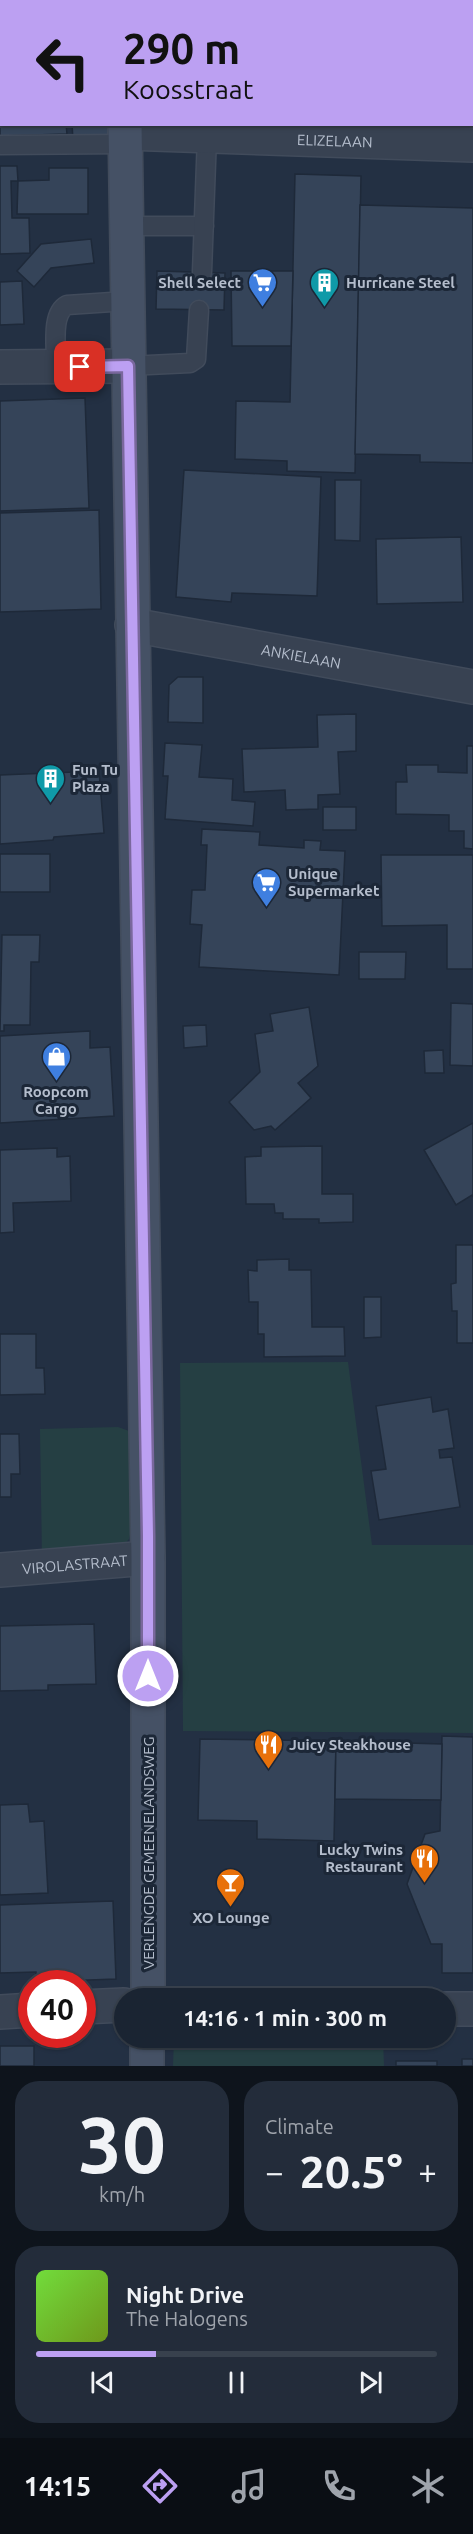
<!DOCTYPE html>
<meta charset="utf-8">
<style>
:root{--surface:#1a2432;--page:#232c3a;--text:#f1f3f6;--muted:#9fa4ac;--line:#38414d;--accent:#bca0f2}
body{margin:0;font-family:Ubuntu,sans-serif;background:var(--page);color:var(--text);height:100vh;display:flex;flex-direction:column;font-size:22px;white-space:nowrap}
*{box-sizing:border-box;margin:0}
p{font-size:20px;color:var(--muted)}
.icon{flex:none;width:33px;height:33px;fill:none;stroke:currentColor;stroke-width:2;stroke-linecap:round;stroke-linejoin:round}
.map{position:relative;height:2066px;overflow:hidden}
.panel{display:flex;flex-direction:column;gap:15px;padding:15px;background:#0e141c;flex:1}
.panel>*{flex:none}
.guide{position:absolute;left:0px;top:0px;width:474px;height:126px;box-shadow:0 2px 4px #0004,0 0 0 2px var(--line);background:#bca0f2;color:#111;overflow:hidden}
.speed{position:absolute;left:18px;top:1970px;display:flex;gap:12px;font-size:30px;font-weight:700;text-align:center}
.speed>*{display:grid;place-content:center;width:78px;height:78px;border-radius:50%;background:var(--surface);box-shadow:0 2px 4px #0004,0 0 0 2px var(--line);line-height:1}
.speed .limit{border:9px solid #d22;background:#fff;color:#111}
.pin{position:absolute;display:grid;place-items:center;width:51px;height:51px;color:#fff;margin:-26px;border-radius:12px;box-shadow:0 3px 9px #0006}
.me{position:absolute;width:66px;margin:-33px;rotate:0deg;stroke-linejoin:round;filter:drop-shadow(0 0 4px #0008)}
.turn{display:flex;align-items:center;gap:21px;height:126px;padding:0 24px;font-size:27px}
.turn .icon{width:78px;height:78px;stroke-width:2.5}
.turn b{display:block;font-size:42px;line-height:51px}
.big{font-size:45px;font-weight:600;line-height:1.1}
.panel .tile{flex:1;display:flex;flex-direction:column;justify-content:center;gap:9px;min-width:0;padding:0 21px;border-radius:24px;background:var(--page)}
.panel .dial{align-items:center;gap:0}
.dial b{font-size:78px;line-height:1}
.song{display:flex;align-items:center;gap:18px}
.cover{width:72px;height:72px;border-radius:9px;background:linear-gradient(135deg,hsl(100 70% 55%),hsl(80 70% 35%))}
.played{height:6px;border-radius:3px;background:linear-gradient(90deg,var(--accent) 30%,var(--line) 30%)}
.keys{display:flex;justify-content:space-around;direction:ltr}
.heat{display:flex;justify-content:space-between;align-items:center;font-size:33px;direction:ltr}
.panel .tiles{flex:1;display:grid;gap:15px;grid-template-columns:1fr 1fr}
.tile:last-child{grid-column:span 2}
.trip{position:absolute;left:114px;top:1988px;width:342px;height:60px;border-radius:30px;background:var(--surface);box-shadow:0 2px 4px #0004,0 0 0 2px var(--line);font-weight:600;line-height:60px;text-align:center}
.tab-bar{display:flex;height:96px;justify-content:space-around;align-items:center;background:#0a0e14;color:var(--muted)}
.tab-bar .icon{width:42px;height:42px}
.tab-bar .selected{color:var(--accent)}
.tab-bar b{font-size:27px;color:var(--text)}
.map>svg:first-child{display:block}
</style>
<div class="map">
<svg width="473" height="2066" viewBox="0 0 473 2066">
<rect width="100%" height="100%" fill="#233043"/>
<g fill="#253f43">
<path d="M 348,1362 L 372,1545 L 473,1545 L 473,1733 L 183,1731 L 180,1363 Z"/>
<path d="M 118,1427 L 129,1431 L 134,1444 L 133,1523 L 129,1539 L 120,1549 L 42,1558 L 40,1429 Z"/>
<path d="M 174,2037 L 383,2037 L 384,2066 L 173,2066 Z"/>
</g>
<g fill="#354459" stroke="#1e2939" stroke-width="1.5">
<path d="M 0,0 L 54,0 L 54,2 L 2,2 L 0,39 Z"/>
<path d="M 222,0 L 420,0 L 222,2 Z"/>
<path d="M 461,0 L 473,0 L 473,54 L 472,2 Z"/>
<path d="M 0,47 L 2,124 L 66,124 L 67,134 L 0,136 Z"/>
<path d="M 72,124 L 117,124 L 117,138 L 73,140 Z"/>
<path d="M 0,166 L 17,166 L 18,181 L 11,181 L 12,218 L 29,218 L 30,253 L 0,254 Z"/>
<path d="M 49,168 L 88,168 L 88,214 L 17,214 L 18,181 L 49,180 Z"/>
<path d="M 295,174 L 361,176 L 355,473 L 287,471 L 287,461 L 235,459 L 236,401 L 290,402 Z"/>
<path d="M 360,205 L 473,208 L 473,463 L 420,462 L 420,455 L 355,454 Z"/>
<path d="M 91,239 L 94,263 L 51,268 L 34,287 L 17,271 L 41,244 Z"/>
<path d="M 157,271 L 225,273 L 224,310 L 156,309 Z"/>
<path d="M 231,271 L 293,271 L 291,346 L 232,346 Z"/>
<path d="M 22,281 L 24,324 L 0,325 L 0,282 Z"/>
<path d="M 85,398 L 89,508 L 0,511 L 0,401 Z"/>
<path d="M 184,470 L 321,477 L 317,596 L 232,593 L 231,602 L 176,597 Z"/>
<path d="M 335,480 L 361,480 L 360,541 L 335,540 Z"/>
<path d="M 99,510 L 101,609 L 0,612 L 0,513 Z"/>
<path d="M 461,537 L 463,602 L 377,604 L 376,539 Z"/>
<path d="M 178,677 L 203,677 L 203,723 L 168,722 L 169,685 Z"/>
<path d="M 356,714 L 356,751 L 338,752 L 340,794 L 318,795 L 318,809 L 286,810 L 285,790 L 244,792 L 242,749 L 318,747 L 317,715 Z"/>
<path d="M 165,743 L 202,745 L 199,777 L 233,779 L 232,800 L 255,802 L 253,826 L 165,819 L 168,776 L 163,776 Z"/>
<path d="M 467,746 L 473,746 L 473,849 L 464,848 L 464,831 L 449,831 L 449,815 L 396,814 L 396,782 L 407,782 L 406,765 L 438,765 L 438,772 L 467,773 Z"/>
<path d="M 99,771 L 104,833 L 54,837 L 53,840 L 0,844 L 0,775 Z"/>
<rect x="323" y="807" width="33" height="23"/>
<path d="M 202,829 L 260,832 L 259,845 L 304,848 L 304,840 L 321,841 L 320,850 L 345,851 L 339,975 L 199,967 L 202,925 L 190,924 L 192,890 L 205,890 L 207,845 L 201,845 Z"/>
<rect x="0" y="854" width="50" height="38"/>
<path d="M 381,855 L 473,855 L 473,969 L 447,969 L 447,925 L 382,926 Z"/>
<path d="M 2,935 L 40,935 L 39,962 L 31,962 L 30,1025 L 4,1025 L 4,1031 L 0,1031 Z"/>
<path d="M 359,952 L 406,952 L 405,979 L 359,979 Z"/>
<path d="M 451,1003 L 473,1004 L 473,1066 L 450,1065 Z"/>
<path d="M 309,1007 L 318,1066 L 298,1083 L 311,1098 L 275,1130 L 271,1126 L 254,1130 L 229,1102 L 260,1072 L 255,1034 L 273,1031 L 270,1014 Z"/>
<path d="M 206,1025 L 207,1046 L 184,1048 L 183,1026 Z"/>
<path d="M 90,1031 L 90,1048 L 110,1047 L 114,1116 L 0,1123 L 0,1036 Z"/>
<path d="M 443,1050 L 444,1073 L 425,1073 L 424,1051 Z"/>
<path d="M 473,1123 L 473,1197 L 472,1195 L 456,1205 L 424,1150 Z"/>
<path d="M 322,1146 L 322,1194 L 353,1194 L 353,1222 L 319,1223 L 319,1219 L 283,1219 L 283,1213 L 275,1213 L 274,1204 L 246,1204 L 245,1157 L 261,1156 L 261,1147 Z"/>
<path d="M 57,1148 L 57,1157 L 70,1156 L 71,1201 L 13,1203 L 14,1232 L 0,1233 L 0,1150 Z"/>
<path d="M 456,1245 L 473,1245 L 473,1343 L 457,1343 L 457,1311 L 452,1311 L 451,1284 L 456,1283 Z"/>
<path d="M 289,1259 L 289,1270 L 311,1270 L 312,1327 L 344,1327 L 345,1356 L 264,1357 L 264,1334 L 258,1334 L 258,1302 L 249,1302 L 248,1270 L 257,1271 L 257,1260 Z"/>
<path d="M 364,1297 L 381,1297 L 381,1337 L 364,1338 Z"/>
<path d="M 0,1334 L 36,1334 L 36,1368 L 44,1368 L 45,1394 L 0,1395 Z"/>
<path d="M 431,1397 L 433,1412 L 448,1409 L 454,1448 L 439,1450 L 440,1458 L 452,1457 L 460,1507 L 379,1520 L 371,1471 L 386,1469 L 376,1406 Z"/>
<path d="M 0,1434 L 19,1434 L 20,1474 L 11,1474 L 11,1497 L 0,1497 Z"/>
<path d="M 94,1624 L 96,1684 L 48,1685 L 48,1690 L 0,1691 L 0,1626 Z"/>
<path d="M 442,1736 L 473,1737 L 473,1973 L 442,1973 L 442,1944 L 431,1944 L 407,1884 L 425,1834 L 440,1831 Z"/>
<path d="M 200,1739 L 336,1741 L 334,1841 L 257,1839 L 257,1821 L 198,1820 Z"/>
<path d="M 336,1741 L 442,1744 L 441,1800 L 335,1799 Z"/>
<path d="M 28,1804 L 30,1822 L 44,1821 L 48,1893 L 0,1895 L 0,1805 Z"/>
<path d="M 113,1901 L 116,1979 L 36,1982 L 36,1972 L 0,1973 L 0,1905 Z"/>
<rect x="0" y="2046" width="34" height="20"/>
<rect x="462" y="2059" width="11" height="7"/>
<rect x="396" y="2061" width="41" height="5"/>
</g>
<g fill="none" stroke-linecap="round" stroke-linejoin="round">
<defs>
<g id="lane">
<path d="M 0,145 L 125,144"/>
<path d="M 126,226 L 204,226"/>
<path d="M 202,272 L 207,136"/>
<path d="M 128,366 L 190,363 L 196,359 L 199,310"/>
<path d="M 56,367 C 57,350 50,314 67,305 L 127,301"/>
</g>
<g id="street">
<path id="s1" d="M 125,133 L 473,145"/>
<path d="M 0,367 L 128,366"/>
<path id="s2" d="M 132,625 L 473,687"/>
<path id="s3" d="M 0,1570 L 148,1558"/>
<path d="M 82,2007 L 124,2005"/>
<path d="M 446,2009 L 473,2009"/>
<path d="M 0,2012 L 32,2010"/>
</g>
<g id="secondary">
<path d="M 125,0 L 125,2"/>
<path d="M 125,124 L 148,1558 L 148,1998"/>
<path d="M 147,2066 L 147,2037"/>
</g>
</defs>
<use href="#lane" stroke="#414b5b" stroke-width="21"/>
<use href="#street" stroke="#414b5b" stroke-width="36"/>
<use href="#secondary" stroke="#414b5b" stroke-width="36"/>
<use href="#lane" stroke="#384252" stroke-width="18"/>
<use href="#street" stroke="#384252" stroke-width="33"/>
<use href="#secondary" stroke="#455165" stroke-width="33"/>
</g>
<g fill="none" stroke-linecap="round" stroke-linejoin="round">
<defs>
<path id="route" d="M 80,367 L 128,366 L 148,1536 L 148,1676"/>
</defs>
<use href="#route" stroke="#7a689d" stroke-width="15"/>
<use href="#route" stroke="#bca0f2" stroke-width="10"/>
</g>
<defs>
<symbol id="supermarket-pin" viewBox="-11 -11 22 30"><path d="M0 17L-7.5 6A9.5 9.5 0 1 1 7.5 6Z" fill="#3f7fe0" stroke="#1c2737"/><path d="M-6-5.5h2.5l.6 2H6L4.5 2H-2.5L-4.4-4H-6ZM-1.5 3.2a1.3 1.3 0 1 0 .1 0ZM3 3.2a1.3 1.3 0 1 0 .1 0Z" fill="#fff"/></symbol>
<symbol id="building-pin" viewBox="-11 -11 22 30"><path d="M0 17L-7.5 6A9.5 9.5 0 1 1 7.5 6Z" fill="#0f9aa8" stroke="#1c2737"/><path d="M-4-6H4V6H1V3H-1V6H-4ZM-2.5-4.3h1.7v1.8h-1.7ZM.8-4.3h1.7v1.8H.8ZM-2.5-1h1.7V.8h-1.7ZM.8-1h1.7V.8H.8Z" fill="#fff"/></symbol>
<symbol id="shop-pin" viewBox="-11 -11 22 30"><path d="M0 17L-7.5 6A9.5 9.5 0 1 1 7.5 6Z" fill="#3f7fe0" stroke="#1c2737"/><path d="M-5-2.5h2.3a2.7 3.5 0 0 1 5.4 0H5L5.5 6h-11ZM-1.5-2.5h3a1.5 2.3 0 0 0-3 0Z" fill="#fff"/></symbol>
<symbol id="restaurant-pin" viewBox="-11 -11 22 30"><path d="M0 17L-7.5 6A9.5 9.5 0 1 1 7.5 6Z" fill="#e8710a" stroke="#1c2737"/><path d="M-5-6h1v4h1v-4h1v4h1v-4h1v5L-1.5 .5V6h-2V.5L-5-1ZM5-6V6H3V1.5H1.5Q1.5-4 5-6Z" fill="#fff"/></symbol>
<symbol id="bar-pin" viewBox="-11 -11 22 30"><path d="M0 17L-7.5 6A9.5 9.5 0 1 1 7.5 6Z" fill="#e8710a" stroke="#1c2737"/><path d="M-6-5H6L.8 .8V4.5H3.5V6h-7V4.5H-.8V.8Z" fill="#fff"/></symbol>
</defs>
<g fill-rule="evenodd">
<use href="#supermarket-pin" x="246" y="266" width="33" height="45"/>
<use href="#building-pin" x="308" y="266" width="33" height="45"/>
<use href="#building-pin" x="34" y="762" width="33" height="45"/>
<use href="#supermarket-pin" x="250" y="866" width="33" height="45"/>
<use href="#shop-pin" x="40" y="1040" width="33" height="45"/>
<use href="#restaurant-pin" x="252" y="1728" width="33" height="45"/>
<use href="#restaurant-pin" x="408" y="1842" width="33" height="45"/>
<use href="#bar-pin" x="214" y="1866" width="33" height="45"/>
</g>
<g text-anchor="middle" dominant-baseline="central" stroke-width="6" stroke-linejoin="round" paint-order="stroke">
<g font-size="15" fill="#b4bdcc" stroke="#1c2737">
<text stroke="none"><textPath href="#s1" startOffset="210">ELIZELAAN</textPath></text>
<text stroke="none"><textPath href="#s2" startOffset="172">ANKIELAAN</textPath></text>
<text stroke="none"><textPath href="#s3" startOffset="75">VIROLASTRAAT</textPath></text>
<text transform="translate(148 1853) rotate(-90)">VERLENGDE GEMEENELANDSWEG</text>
</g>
<g font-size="15" font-weight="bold" fill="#b4bdcc" stroke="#1c2737" text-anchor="start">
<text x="241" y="282" text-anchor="end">Shell Select</text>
<text x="346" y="282">Hurricane Steel</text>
<text x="72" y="769">Fun Tu<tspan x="72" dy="17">Plaza</tspan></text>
<text x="288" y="873">Unique<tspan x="288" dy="17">Supermarket</tspan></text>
<text x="56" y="1091" text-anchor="middle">Roopcom<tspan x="56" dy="17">Cargo</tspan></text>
<text x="289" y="1744">Juicy Steakhouse</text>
<text x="403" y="1849" text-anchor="end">Lucky Twins<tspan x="403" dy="17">Restaurant</tspan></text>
<text x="231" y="1917" text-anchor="middle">XO Lounge</text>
</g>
</g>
</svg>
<div class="speed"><div class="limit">40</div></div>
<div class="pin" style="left:80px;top:367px;background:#d93025"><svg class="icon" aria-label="arrive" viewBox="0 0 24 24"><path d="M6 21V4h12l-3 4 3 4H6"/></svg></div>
<svg class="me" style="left:148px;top:1676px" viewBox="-20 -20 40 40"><circle r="17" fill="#bca0f2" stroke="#fff" stroke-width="3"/><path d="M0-11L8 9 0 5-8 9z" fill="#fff"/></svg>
<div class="trip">14:16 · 1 min · 300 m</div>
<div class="guide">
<div class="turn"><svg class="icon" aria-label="left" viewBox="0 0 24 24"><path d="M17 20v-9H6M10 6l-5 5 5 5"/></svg><div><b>290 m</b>Koosstraat</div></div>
</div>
</div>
<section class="panel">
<div class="tiles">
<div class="tile dial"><b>30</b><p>km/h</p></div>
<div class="tile"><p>Climate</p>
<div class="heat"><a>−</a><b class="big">20.5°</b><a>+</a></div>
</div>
<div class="tile">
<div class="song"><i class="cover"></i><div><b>Night Drive</b><p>The Halogens</p></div></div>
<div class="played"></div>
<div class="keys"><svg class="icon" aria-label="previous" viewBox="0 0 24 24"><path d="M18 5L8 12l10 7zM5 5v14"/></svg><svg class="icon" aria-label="pause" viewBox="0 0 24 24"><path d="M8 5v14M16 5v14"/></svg><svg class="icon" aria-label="next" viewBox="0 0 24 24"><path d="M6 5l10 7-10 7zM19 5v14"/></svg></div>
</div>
</div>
</section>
<nav class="tab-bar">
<b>14:15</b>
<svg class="icon selected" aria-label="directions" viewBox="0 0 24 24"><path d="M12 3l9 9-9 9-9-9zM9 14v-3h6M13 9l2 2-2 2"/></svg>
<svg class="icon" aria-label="music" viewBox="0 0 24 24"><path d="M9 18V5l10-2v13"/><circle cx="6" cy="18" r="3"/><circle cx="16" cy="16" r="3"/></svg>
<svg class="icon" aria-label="phone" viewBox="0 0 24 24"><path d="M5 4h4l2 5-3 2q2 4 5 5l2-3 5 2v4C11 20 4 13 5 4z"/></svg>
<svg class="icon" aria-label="climate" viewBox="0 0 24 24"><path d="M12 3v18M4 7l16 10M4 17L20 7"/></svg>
</nav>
